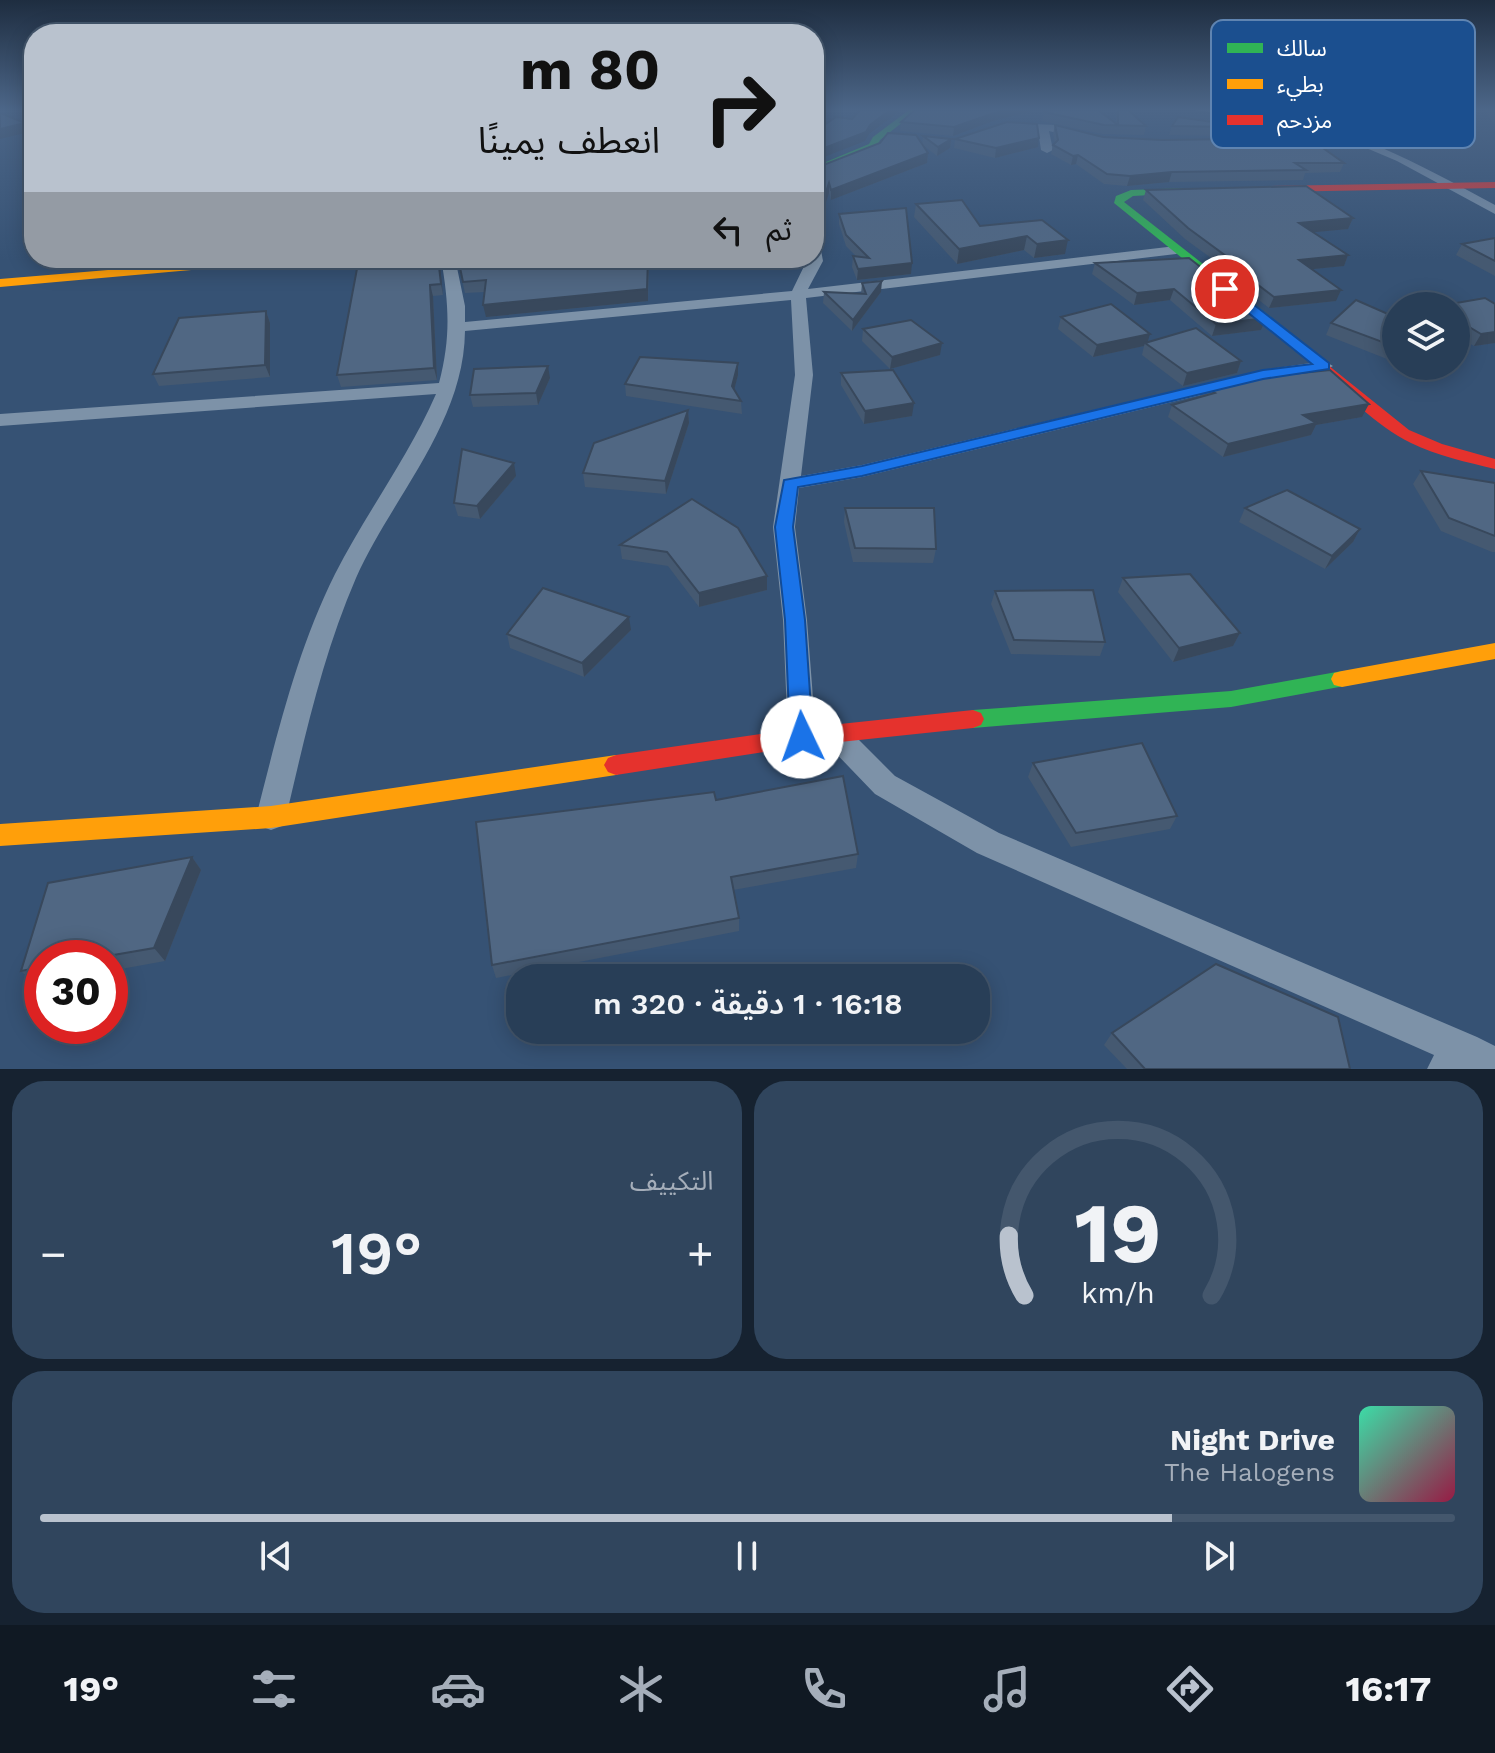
<!DOCTYPE html>
<html lang="ar">
<meta charset="utf-8">
<style>
:root{--surface:#283e57;--page:#30455d;--text:#f1f3f6;--muted:#a5aeba;--line:#44576d;--accent:#b9c2ce}
body{margin:0;font-family:"Work Sans","Noto Sans Arabic",sans-serif;background:var(--page);color:var(--text);direction:rtl;height:100vh;display:flex;flex-direction:column;font-size:30px;white-space:nowrap}
*{box-sizing:border-box;margin:0}
p{font-size:26px;color:var(--muted)}
.icon{flex:none;width:44px;height:44px;fill:none;stroke:currentColor;stroke-width:2;stroke-linecap:round;stroke-linejoin:round}
.map{position:relative;height:1069px;overflow:hidden;direction:ltr}
.details{display:flex;flex-direction:column;gap:12px;padding:12px;background:#162230;flex:1}
.details>*{flex:none}
.banner{position:absolute;left:24px;top:24px;width:800px;height:244px;border-radius:32px;box-shadow:0 4px 20px #0003,0 0 0 2px var(--line);direction:rtl;background:#b9c2ce;color:#111;overflow:hidden}
.buttons{position:absolute;left:1382px;top:292px;display:grid;gap:16px}
.buttons a{display:grid;place-items:center;width:88px;height:88px;border-radius:50%;background:var(--surface);box-shadow:0 4px 20px #0003,0 0 0 2px var(--line);font-size:40px}
.speed{position:absolute;left:24px;top:940px;display:flex;gap:16px;font-size:40px;font-weight:700;text-align:center}
.speed>*{display:grid;place-content:center;width:104px;height:104px;border-radius:50%;background:var(--surface);box-shadow:0 4px 20px #0003,0 0 0 2px var(--line);line-height:1}
.speed .limit{border:12px solid #d22;background:#fff;color:#111}
.pin{position:absolute;display:grid;place-items:center;width:68px;height:68px;color:#fff;margin:-34px;border:4px solid #fff;border-radius:50%;box-shadow:0 2px 8px #0007}
.me{position:absolute;width:88px;margin:-44px;rotate:357deg;stroke-linejoin:round;filter:drop-shadow(0 0 6px #0008)}
.turn{display:flex;align-items:center;gap:28px;height:168px;padding:0 32px;font-size:36px}
.turn .icon{width:104px;height:104px;stroke-width:2.5}
.turn b{display:block;font-size:56px;line-height:68px}
.then{display:flex;align-items:center;height:76px;padding:0 32px;background:#0003;gap:16px;font-size:30px}
.big{font-size:60px;font-weight:600;line-height:1.1}
.details .widget{flex:1;display:flex;flex-direction:column;justify-content:center;gap:12px;min-width:0;padding:0 28px;border-radius:32px;background:var(--page)}
.details .dial{align-items:center;gap:0}
.dial svg{height:208px;overflow:visible;fill:none;stroke:var(--line);stroke-width:7;stroke-linecap:round;text-anchor:middle}
.dial text{fill:var(--text);stroke:none}
.song{display:flex;align-items:center;gap:24px}
.cover{width:96px;height:96px;border-radius:12px;background:linear-gradient(135deg,hsl(160 70% 55%),hsl(340 70% 35%))}
.played{height:8px;border-radius:4px;background:linear-gradient(90deg,var(--accent) 80%,var(--line) 80%)}
.keys{display:flex;justify-content:space-around;direction:ltr}
.heat{display:flex;justify-content:space-between;align-items:center;font-size:44px;direction:ltr}
.details .tiles{flex:1;display:grid;gap:12px;grid-template-columns:1fr 1fr}
.widget:last-child{grid-column:span 2}
.trip{position:absolute;left:506px;top:964px;width:484px;height:80px;border-radius:32px;background:var(--surface);box-shadow:0 4px 20px #0003,0 0 0 2px var(--line);font-weight:600;line-height:80px;text-align:center;direction:rtl}
.tab-bar{display:flex;height:128px;justify-content:space-around;align-items:center;background:#101923;color:var(--muted)}
.tab-bar .icon{width:56px;height:56px}
.tab-bar .current{color:var(--accent)}
.tab-bar b{font-size:36px;color:var(--text)}
.map>svg:first-child{display:block}
</style>
<div class="map">
<svg width="1495" height="1069" viewBox="0 0 1495 1069">
<rect width="100%" height="100%" fill="#365274"/>
<g fill="none" stroke-linecap="round" stroke-linejoin="round">
<g fill="#7d92a8" fill-rule="evenodd">
<path d="M 1195,110 C 1320,110 1389,148 1495,205 L 1495,214 L 1397,161 L 1345,139 L 1286,124 Z"/>
<path d="M 1010,123 L 1056,125 L 1087,136 L 1082,139 L 1049,131 L 1053,150 L 1047,153 L 1041,150 L 1038,130 L 1006,128 L 1005,126 Z"/>
<path d="M 814,246 L 821,250 L 823,261 L 808,289 L 1176,246 L 1183,250 L 1176,254 L 806,298 L 813,375 L 801,476 L 862,465 L 1263,370 L 1324,361 L 1333,366 L 1324,371 L 1263,380 L 862,477 L 799,488 L 795,527 L 807,620 L 816,737 L 812,745 L 802,748 L 792,745 L 788,737 L 783,620 L 773,527 L 795,375 L 791,300 L 465,331 C 464,424 392,497 356,578 C 323,654 305,736 286,817 L 282,826 L 271,830 L 260,826 L 256,817 C 277,735 297,650 335,574 C 366,513 408,458 436,394 L 0,426 L 0,414 L 439,383 C 451,337 449,305 441,258 L 455,258 L 465,306 L 465,322 L 792,291 L 808,258 L 814,258 Z"/>
<path d="M 835,723 L 845,726 L 895,776 L 999,833 L 1477,1037 L 1495,1046 L 1495,1069 L 1427,1069 L 1434,1055 L 977,853 L 875,794 L 825,742 L 821,734 L 825,726 Z"/>
</g>
<g fill="#30b455" fill-rule="evenodd">
<path d="M 909,110 L 918,110 L 880,140 L 876,148 L 814,173 L 814,167 L 869,144 L 873,137 Z"/>
<path d="M 1188,188 L 1188,192 L 1184,193 L 1133,196 L 1124,202 L 1328,362 L 1328,368 L 1318,368 L 1114,203 L 1116,196 L 1131,190 Z"/>
<path d="M 1342,671 L 1350,673 L 1353,679 L 1350,685 L 1231,707 L 973,728 L 965,725 L 962,719 L 965,713 L 973,710 L 1231,691 Z"/>
</g>
<g fill="#ff9f0a" fill-rule="evenodd">
<path d="M 252,258 L 299,258 L 293,261 L 0,287 L 0,279 Z"/>
<path d="M 1495,643 L 1495,659 L 1342,687 L 1334,685 L 1331,679 L 1334,673 L 1342,671 Z"/>
<path d="M 616,755 L 624,758 L 628,765 L 624,772 L 616,775 L 271,828 L 0,846 L 0,824 L 271,806 Z"/>
</g>
<g fill="#e5322d" fill-rule="evenodd">
<path d="M 1495,182 L 1495,188 L 1268,192 L 1263,189 L 1268,186 Z"/>
<path d="M 1323,361 L 1409,430 L 1442,444 L 1495,459 L 1495,469 C 1467,462 1437,456 1411,443 C 1375,425 1347,395 1318,368 L 1318,362 Z"/>
<path d="M 973,710 L 981,713 L 984,719 L 981,725 L 973,728 L 802,746 L 616,775 L 608,772 L 604,765 L 608,758 L 616,755 L 802,728 Z"/>
</g>
</g>
<g fill="#455971">
<path d="M 1116,110 L 1128,110 L 1146,126 L 1144,135 L 1102,134 L 1042,121 L 1044,112 L 1116,123 Z"/>
<path d="M 1483,110 L 1495,110 L 1495,124 Z"/>
<path d="M 1178,117 L 1299,136 L 1344,163 L 1340,172 L 1305,173 L 1303,180 L 1169,182 L 1127,186 L 1104,184 L 1076,164 L 1071,165 L 1051,154 L 1053,145 L 1055,143 L 1053,134 L 1055,125 L 1103,137 L 1162,140 L 1233,139 L 1230,136 L 1169,135 L 1172,126 Z"/>
<path d="M 996,120 L 953,136 L 900,131 L 901,122 Z"/>
<path d="M 923,136 L 951,139 L 950,148 L 937,156 L 923,145 L 928,153 L 927,163 L 831,200 L 829,193 L 826,202 L 814,206 L 814,167 L 816,168 L 922,145 Z"/>
<path d="M 955,139 L 1038,147 L 995,158 L 954,148 Z"/>
<path d="M 1146,190 L 1353,218 L 1348,229 L 1313,232 L 1348,255 L 1344,266 L 1312,269 L 1336,301 L 1269,308 L 1216,267 L 1218,263 L 1185,239 L 1143,200 Z"/>
<path d="M 916,204 L 980,226 L 1042,220 L 1065,254 L 1034,258 L 1024,250 L 957,264 L 914,217 Z"/>
<path d="M 839,214 L 911,274 L 857,280 L 852,267 L 853,256 L 856,256 L 846,246 L 839,224 Z"/>
<path d="M 1495,238 L 1495,276 L 1456,255 L 1462,244 Z"/>
<path d="M 359,258 L 439,258 L 443,295 L 433,296 L 437,380 L 341,387 L 337,375 Z"/>
<path d="M 457,258 L 529,264 L 649,266 L 648,301 L 486,317 L 485,292 L 465,293 Z"/>
<path d="M 1189,258 L 1261,330 L 1212,336 L 1170,300 L 1134,305 L 1092,274 L 1095,263 Z"/>
<path d="M 862,283 L 881,292 L 852,331 L 823,303 L 824,292 L 861,294 Z"/>
<path d="M 1495,304 L 1495,343 L 1474,346 L 1456,335 L 1456,306 Z"/>
<path d="M 266,311 L 270,323 L 270,377 L 159,386 L 153,374 Z"/>
<path d="M 1396,314 L 1396,352 L 1387,359 L 1326,335 L 1331,323 Z"/>
<path d="M 1061,317 L 1148,342 L 1241,361 L 1237,373 L 1183,386 L 1142,355 L 1144,346 L 1093,357 L 1058,329 Z"/>
<path d="M 863,329 L 940,355 L 890,369 L 862,341 Z"/>
<path d="M 841,373 L 912,416 L 864,424 L 841,385 Z"/>
<path d="M 738,375 L 734,389 L 741,401 L 742,414 L 626,396 L 625,384 Z"/>
<path d="M 1264,377 L 1362,417 L 1316,425 L 1311,435 L 1223,457 L 1168,417 L 1172,405 L 1200,397 L 1204,386 Z"/>
<path d="M 550,378 L 538,405 L 473,407 L 470,395 Z"/>
<path d="M 688,410 L 689,423 L 666,494 L 585,487 L 583,473 Z"/>
<path d="M 1421,471 L 1495,483 L 1495,552 L 1492,552 L 1441,531 L 1413,484 Z"/>
<path d="M 516,476 L 480,519 L 458,516 L 454,503 Z"/>
<path d="M 692,499 L 767,576 L 767,590 L 699,607 L 668,566 L 622,559 L 620,545 Z"/>
<path d="M 845,508 L 936,549 L 933,563 L 853,562 L 844,522 Z"/>
<path d="M 1245,508 L 1360,529 L 1353,542 L 1325,569 L 1239,522 Z"/>
<path d="M 1123,578 L 1240,633 L 1233,646 L 1173,662 L 1118,592 Z"/>
<path d="M 995,591 L 1105,642 L 1100,656 L 1011,654 L 991,604 Z"/>
<path d="M 631,630 L 584,677 L 510,648 L 507,634 Z"/>
<path d="M 1033,763 L 1177,816 L 1170,829 L 1071,847 L 1028,777 Z"/>
<path d="M 716,800 L 858,854 L 856,868 L 733,890 L 739,918 L 739,931 L 496,978 L 492,965 Z"/>
<path d="M 192,857 L 201,870 L 165,961 L 110,971 L 110,958 L 42,958 L 42,982 L 35,984 L 21,971 L 48,883 Z"/>
<path d="M 1112,1033 L 1350,1069 L 1127,1069 L 1104,1045 Z"/>
</g>
<g fill="#38485c">
<path d="M 890,110 L 901,110 L 869,134 L 865,141 L 814,161 L 814,152 L 870,125 Z"/>
<path d="M 1003,110 L 1036,110 L 996,120 L 953,136 L 954,127 Z"/>
<path d="M 25,123 L 29,132 L 0,139 L 0,129 Z"/>
<path d="M 1039,138 L 1038,147 L 995,158 L 996,148 Z"/>
<path d="M 951,139 L 950,148 L 937,156 L 938,147 Z"/>
<path d="M 928,153 L 927,163 L 831,200 L 831,190 Z"/>
<path d="M 1078,155 L 1076,164 L 1071,165 L 1073,156 Z"/>
<path d="M 1172,172 L 1169,182 L 1127,186 L 1130,176 Z"/>
<path d="M 829,183 L 829,193 L 826,202 L 814,206 L 814,197 Z"/>
<path d="M 1353,218 L 1348,229 L 1295,234 L 1299,223 Z"/>
<path d="M 1027,236 L 1024,250 L 957,264 L 959,249 Z"/>
<path d="M 1068,240 L 1065,254 L 1034,258 L 1037,244 Z"/>
<path d="M 1348,255 L 1344,266 L 1294,271 L 1299,260 Z"/>
<path d="M 438,258 L 439,258 L 443,295 L 441,284 Z"/>
<path d="M 648,258 L 648,301 L 486,317 L 483,305 Z"/>
<path d="M 912,263 L 911,274 L 857,280 L 858,269 Z"/>
<path d="M 882,281 L 881,292 L 852,331 L 853,320 Z"/>
<path d="M 430,285 L 433,296 L 437,380 L 434,368 Z"/>
<path d="M 1174,289 L 1170,300 L 1134,305 L 1137,293 Z"/>
<path d="M 1341,290 L 1336,301 L 1269,308 L 1274,297 Z"/>
<path d="M 266,311 L 270,323 L 270,377 L 265,365 Z"/>
<path d="M 1266,318 L 1261,330 L 1212,336 L 1216,324 Z"/>
<path d="M 1495,332 L 1495,343 L 1474,346 L 1481,334 Z"/>
<path d="M 1150,334 L 1147,344 L 1145,343 L 1144,346 L 1093,357 L 1097,345 Z"/>
<path d="M 942,343 L 940,355 L 890,369 L 892,357 Z"/>
<path d="M 1396,344 L 1396,352 L 1387,359 L 1393,346 Z"/>
<path d="M 1241,361 L 1237,373 L 1183,386 L 1187,373 Z"/>
<path d="M 738,363 L 738,375 L 732,398 L 732,386 Z"/>
<path d="M 548,366 L 550,378 L 538,405 L 536,393 Z"/>
<path d="M 914,403 L 912,416 L 864,424 L 865,411 Z"/>
<path d="M 1369,404 L 1362,417 L 1316,425 L 1311,435 L 1223,457 L 1228,444 L 1303,415 Z"/>
<path d="M 688,410 L 689,423 L 666,494 L 665,481 Z"/>
<path d="M 514,463 L 516,476 L 480,519 L 477,506 Z"/>
<path d="M 1360,529 L 1353,542 L 1325,569 L 1332,556 Z"/>
<path d="M 767,576 L 767,590 L 699,607 L 699,593 Z"/>
<path d="M 629,617 L 631,630 L 584,677 L 582,663 Z"/>
<path d="M 1240,633 L 1233,646 L 1173,662 L 1179,648 Z"/>
<path d="M 192,857 L 201,870 L 165,961 L 154,948 Z"/>
</g>
<g fill="#506783" stroke="#38485c" stroke-width="2">
<path d="M 860,110 L 890,110 L 870,125 L 866,132 L 814,152 L 814,132 L 836,117 L 852,119 Z"/>
<path d="M 915,110 L 1003,110 L 954,127 L 901,122 Z"/>
<path d="M 1051,110 L 1098,110 L 1118,125 L 1118,110 L 1128,110 L 1146,126 L 1104,125 L 1044,112 Z"/>
<path d="M 0,113 L 25,123 L 0,129 Z"/>
<path d="M 1178,117 L 1219,123 L 1293,126 L 1299,136 L 1306,136 L 1344,163 L 1295,163 L 1306,170 L 1172,172 L 1130,176 L 1107,174 L 1078,155 L 1073,156 L 1053,145 L 1058,140 L 1055,125 L 1103,137 L 1162,140 L 1233,139 L 1241,134 L 1233,127 L 1172,126 Z"/>
<path d="M 1007,122 L 1037,124 L 1039,138 L 996,148 L 955,139 Z"/>
<path d="M 888,133 L 916,135 L 928,153 L 831,190 L 829,183 L 826,192 L 814,197 L 814,167 L 816,168 L 880,143 Z"/>
<path d="M 923,136 L 951,139 L 938,147 Z"/>
<path d="M 1306,186 L 1353,218 L 1299,223 L 1348,255 L 1299,260 L 1341,290 L 1274,297 L 1220,256 L 1226,256 L 1188,228 L 1146,190 Z"/>
<path d="M 962,200 L 980,226 L 1042,220 L 1068,240 L 1037,244 L 1027,236 L 959,249 L 916,204 Z"/>
<path d="M 906,208 L 912,263 L 858,269 L 853,256 L 869,258 L 846,235 L 839,214 Z"/>
<path d="M 1495,238 L 1495,261 L 1462,244 Z"/>
<path d="M 359,258 L 438,258 L 441,284 L 430,285 L 434,368 L 337,375 Z"/>
<path d="M 458,258 L 528,258 L 528,264 L 613,258 L 648,258 L 647,289 L 483,305 L 486,280 L 463,282 Z"/>
<path d="M 1189,258 L 1266,318 L 1216,324 L 1174,289 L 1137,293 L 1095,263 Z"/>
<path d="M 882,281 L 853,320 L 824,292 L 866,294 L 862,283 Z"/>
<path d="M 1485,298 L 1495,304 L 1495,332 L 1481,334 L 1456,319 L 1456,306 L 1439,306 Z"/>
<path d="M 1356,300 L 1390,315 L 1396,314 L 1396,344 L 1393,346 L 1331,323 Z"/>
<path d="M 1111,304 L 1150,334 L 1097,345 L 1061,317 Z"/>
<path d="M 266,311 L 265,365 L 153,374 L 179,318 Z"/>
<path d="M 911,320 L 942,343 L 892,357 L 863,329 Z"/>
<path d="M 1196,328 L 1241,361 L 1187,373 L 1145,343 Z"/>
<path d="M 640,357 L 738,363 L 732,386 L 741,401 L 625,384 Z"/>
<path d="M 548,366 L 536,393 L 470,395 L 474,369 Z"/>
<path d="M 893,370 L 914,403 L 865,411 L 841,373 Z"/>
<path d="M 1330,370 L 1369,404 L 1303,415 L 1316,423 L 1228,444 L 1172,405 L 1215,393 L 1204,386 L 1258,373 L 1264,377 Z"/>
<path d="M 688,410 L 665,481 L 583,473 L 594,443 Z"/>
<path d="M 462,449 L 514,463 L 477,506 L 454,503 Z"/>
<path d="M 1421,471 L 1495,483 L 1495,536 L 1449,518 Z"/>
<path d="M 1287,490 L 1360,529 L 1332,556 L 1245,508 Z"/>
<path d="M 692,499 L 738,528 L 767,576 L 699,593 L 667,552 L 620,545 Z"/>
<path d="M 845,508 L 934,508 L 936,549 L 855,548 Z"/>
<path d="M 1190,574 L 1240,633 L 1179,648 L 1123,578 Z"/>
<path d="M 543,588 L 629,617 L 582,663 L 507,634 Z"/>
<path d="M 1093,590 L 1105,642 L 1014,640 L 995,591 Z"/>
<path d="M 1142,743 L 1177,816 L 1076,833 L 1033,763 Z"/>
<path d="M 843,776 L 858,854 L 731,877 L 739,918 L 492,965 L 476,822 L 714,792 L 716,800 Z"/>
<path d="M 192,857 L 154,948 L 96,958 L 42,958 L 42,967 L 21,971 L 48,883 Z"/>
<path d="M 1216,964 L 1338,1017 L 1350,1069 L 1145,1069 L 1112,1033 Z"/>
</g>
<linearGradient id="sky" x2="0" y2="1"><stop stop-color="#1e2d40"/><stop offset="0.42" stop-color="#4c6688"/><stop offset="1" stop-color="#4c6688" stop-opacity="0"/></linearGradient>
<rect width="1495" height="260" fill="url(#sky)"/>
<path fill="#1a73e8" stroke="#114b97" stroke-width="2" d="M 1221,286 L 1230,286 L 1329,363 L 1329,369 L 1263,379 L 862,476 L 798,487 L 793,527 L 805,620 L 813,737 L 810,744 L 802,747 L 794,744 L 790,737 L 785,620 L 775,527 L 784,480 L 862,466 L 1263,370 L 1312,364 L 1221,291 Z"/>
<rect x="1211" y="20" width="264" height="128" rx="12" fill="#1b4f8f" stroke="#5f84b1" stroke-width="2"/>
<rect x="1227" y="43" width="36" height="10" fill="#30b455"/>
<rect x="1227" y="79" width="36" height="10" fill="#ff9f0a"/>
<rect x="1227" y="115" width="36" height="10" fill="#e5322d"/>
<g font-size="22" fill="#fff">
<text x="1277" y="56">سالك</text>
<text x="1277" y="92">بطيء</text>
<text x="1277" y="128">مزدحم</text>
</g>
</svg>
<div class="buttons">
<a><svg class="icon" aria-label="layers" viewBox="0 0 24 24"><path d="M12 4l9 5-9 5-9-5zM3 14l9 5 9-5"/></svg></a>
</div>
<div class="speed"><div class="limit">30</div></div>
<div class="pin" style="left:1225px;top:289px;background:#d93025"><svg class="icon" aria-label="arrive" viewBox="0 0 24 24"><path d="M6 21V4h12l-3 4 3 4H6"/></svg></div>
<svg class="me" style="left:802px;top:737px" viewBox="-20 -20 40 40"><circle r="19" fill="#fff"/><path d="M0-13L10 11 0 6-10 11z" fill="#1a73e8"/></svg>
<div class="trip">16:18 · 1 دقيقة · 320 m</div>
<div class="banner">
<div class="turn"><svg class="icon" aria-label="right" viewBox="0 0 24 24"><path d="M7 20v-9h11M14 6l5 5-5 5"/></svg><div><b>80 m</b>انعطف يمينًا</div></div>
<div class="then">ثم<svg class="icon" aria-label="left" viewBox="0 0 24 24"><path d="M17 20v-9H6M10 6l-5 5 5 5"/></svg></div>
</div>
</div>
<section class="details">
<div class="tiles">
<div class="widget dial"><svg viewBox="0 0 100 80">
<path d="M14 69A42 42 0 1 1 86 69"/>
<path d="M14 69A42 42 0 0 1 8 46" stroke="#b9c2ce"/>
<text x="50" y="56" font-size="32" font-weight="700">19</text>
<text x="50" y="72" font-size="11">km/h</text>
</svg></div>
<div class="widget"><p>التكييف</p>
<div class="heat"><a>−</a><b class="big">19°</b><a>+</a></div>
</div>
<div class="widget">
<div class="song"><i class="cover"></i><div><b>Night Drive</b><p>The Halogens</p></div></div>
<div class="played"></div>
<div class="keys"><svg class="icon" aria-label="previous" viewBox="0 0 24 24"><path d="M18 5L8 12l10 7zM5 5v14"/></svg><svg class="icon" aria-label="pause" viewBox="0 0 24 24"><path d="M8 5v14M16 5v14"/></svg><svg class="icon" aria-label="next" viewBox="0 0 24 24"><path d="M6 5l10 7-10 7zM19 5v14"/></svg></div>
</div>
</div>
</section>
<nav class="tab-bar">
<b>16:17</b>
<svg class="icon current" aria-label="directions" viewBox="0 0 24 24"><path d="M12 3l9 9-9 9-9-9zM9 14v-3h6M13 9l2 2-2 2"/></svg>
<svg class="icon" aria-label="music" viewBox="0 0 24 24"><path d="M9 18V5l10-2v13"/><circle cx="6" cy="18" r="3"/><circle cx="16" cy="16" r="3"/></svg>
<svg class="icon" aria-label="phone" viewBox="0 0 24 24"><path d="M5 4h4l2 5-3 2q2 4 5 5l2-3 5 2v4C11 20 4 13 5 4z"/></svg>
<svg class="icon" aria-label="climate" viewBox="0 0 24 24"><path d="M12 3v18M4 7l16 10M4 17L20 7"/></svg>
<svg class="icon" aria-label="car" viewBox="0 0 24 24"><path d="M5 17H2v-5l4-1 3-4h7l3 4 3 1v5h-3M9 17h6M6 11h13"/><circle cx="7" cy="17" r="2"/><circle cx="17" cy="17" r="2"/></svg>
<svg class="icon" aria-label="filters" viewBox="0 0 24 24"><path d="M4 7h16M4 17h16"/><circle cx="9" cy="7" r="2"/><circle cx="15" cy="17" r="2"/></svg>
<b>19°</b>
</nav>
